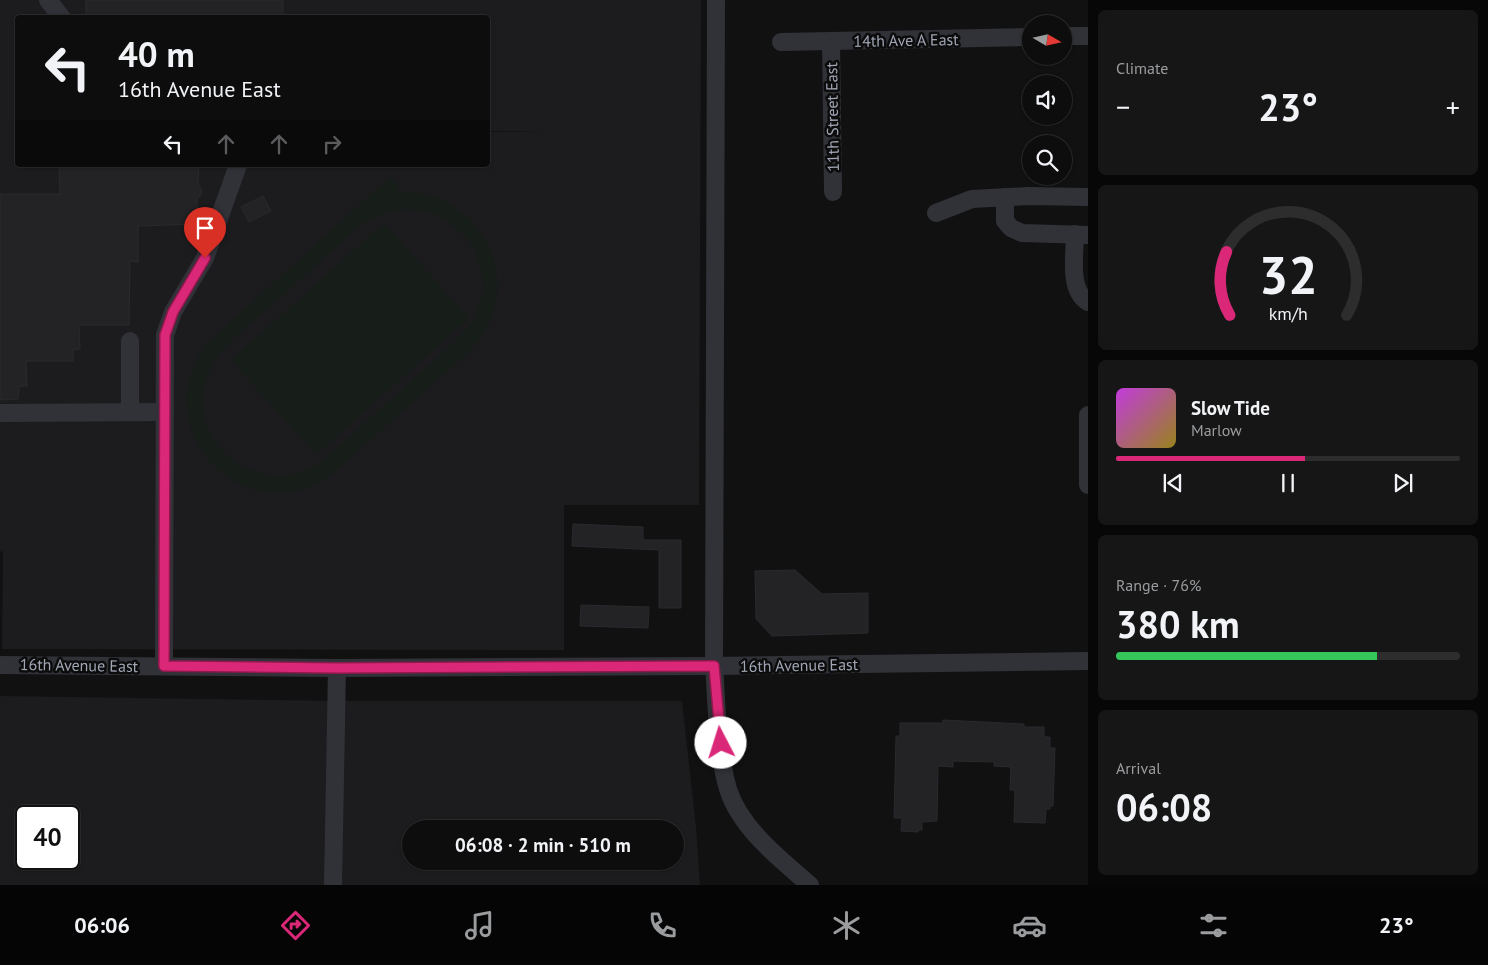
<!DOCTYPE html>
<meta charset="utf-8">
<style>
:root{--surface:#0d0d0e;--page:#161617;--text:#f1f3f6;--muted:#9a9c9e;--line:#2d2d2e;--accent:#db2777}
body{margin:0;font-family:"PT Sans",sans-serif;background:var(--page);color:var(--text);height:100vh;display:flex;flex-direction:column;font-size:19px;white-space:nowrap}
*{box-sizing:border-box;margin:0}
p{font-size:16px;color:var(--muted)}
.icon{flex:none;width:28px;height:28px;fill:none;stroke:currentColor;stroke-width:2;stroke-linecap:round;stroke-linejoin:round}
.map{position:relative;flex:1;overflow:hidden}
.side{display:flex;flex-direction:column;gap:10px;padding:10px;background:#070708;width:400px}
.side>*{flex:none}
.hud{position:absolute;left:15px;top:15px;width:475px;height:152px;border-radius:5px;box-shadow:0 1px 4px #0004,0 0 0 1px var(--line);background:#0d0d0e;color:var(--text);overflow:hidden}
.needle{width:32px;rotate:99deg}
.fabs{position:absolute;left:1022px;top:15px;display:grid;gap:10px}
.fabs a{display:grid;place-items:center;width:50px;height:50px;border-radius:50%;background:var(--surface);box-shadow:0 1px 4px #0004,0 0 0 1px var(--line);font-size:25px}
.speed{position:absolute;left:15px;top:805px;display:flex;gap:10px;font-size:25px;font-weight:700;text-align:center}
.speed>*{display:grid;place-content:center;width:65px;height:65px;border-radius:50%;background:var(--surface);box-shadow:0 1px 4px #0004,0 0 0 1px var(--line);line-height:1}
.speed .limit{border:2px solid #111;border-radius:8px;background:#fff;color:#111}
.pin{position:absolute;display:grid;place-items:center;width:42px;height:42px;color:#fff;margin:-51px -21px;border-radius:50% 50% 50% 0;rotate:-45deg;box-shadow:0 0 5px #0007}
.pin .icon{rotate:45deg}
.me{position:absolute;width:55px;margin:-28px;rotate:355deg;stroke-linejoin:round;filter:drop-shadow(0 0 4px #0008)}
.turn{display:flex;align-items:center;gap:18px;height:105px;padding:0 20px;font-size:22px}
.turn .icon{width:65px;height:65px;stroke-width:2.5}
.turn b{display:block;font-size:35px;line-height:42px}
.lanes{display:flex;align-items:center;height:48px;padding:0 20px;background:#0003;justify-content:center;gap:25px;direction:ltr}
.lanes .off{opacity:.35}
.big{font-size:38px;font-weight:700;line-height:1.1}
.side .tile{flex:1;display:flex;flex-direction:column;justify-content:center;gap:8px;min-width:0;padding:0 18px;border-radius:8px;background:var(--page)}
.side .dial{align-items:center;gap:0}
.dial svg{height:130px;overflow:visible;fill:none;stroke:var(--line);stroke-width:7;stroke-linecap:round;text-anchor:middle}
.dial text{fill:var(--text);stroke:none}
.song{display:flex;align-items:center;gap:15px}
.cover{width:60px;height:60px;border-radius:8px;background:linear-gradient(135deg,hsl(290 70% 55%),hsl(50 70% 35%))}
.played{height:5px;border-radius:2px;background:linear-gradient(90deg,var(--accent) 55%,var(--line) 55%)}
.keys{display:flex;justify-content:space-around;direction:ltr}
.heat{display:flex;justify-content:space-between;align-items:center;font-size:28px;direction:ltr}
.charge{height:8px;border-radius:4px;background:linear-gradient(90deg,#34c759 76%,var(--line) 0)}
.trip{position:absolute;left:402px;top:820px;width:282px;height:50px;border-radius:25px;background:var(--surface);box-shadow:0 1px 4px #0004,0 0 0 1px var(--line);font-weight:700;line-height:50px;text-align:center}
.dock{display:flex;height:80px;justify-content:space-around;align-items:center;background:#050506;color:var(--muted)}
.dock .icon{width:35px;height:35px}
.dock .current{color:var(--accent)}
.dock b{font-size:22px;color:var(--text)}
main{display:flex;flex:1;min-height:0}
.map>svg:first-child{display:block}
</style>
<main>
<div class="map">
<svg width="1088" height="885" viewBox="0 0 1088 885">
<rect width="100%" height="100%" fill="#111112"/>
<g fill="#1c1c1f" fill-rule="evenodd">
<path d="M 0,0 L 701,0 L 699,505 L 564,505 L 564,650 L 2,649 L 3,552 L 0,551 ZM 18,18 L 488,18 L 488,131 L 544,132 L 488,132 L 488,165 L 18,165 Z"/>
<path d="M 0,696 L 344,701 L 682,701 L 696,827 L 700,885 L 0,885 ZM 26,816 L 69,816 L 69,859 L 26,859 ZM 411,829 L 676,829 L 676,861 L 411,861 Z"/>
</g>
<g fill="#171d18" fill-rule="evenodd">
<path d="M 390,177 L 400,188 L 396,193 C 403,193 411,192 419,193 C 433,194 446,201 457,209 C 492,233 505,275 493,314 C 489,328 480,339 471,350 L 336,471 C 329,476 322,483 314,486 C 249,511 185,464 186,395 C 187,378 196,361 204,346 ZM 404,209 L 430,212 L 446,220 L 468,239 L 475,251 L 482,276 L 483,292 L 477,310 L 472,322 L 450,346 L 330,454 C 320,463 308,472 294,474 C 235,485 185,429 209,372 C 221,343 257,319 280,298 C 308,273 336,246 365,222 C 378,215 390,211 404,209 Z"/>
<path d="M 384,223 L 469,318 L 316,455 L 231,360 Z"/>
</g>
<g fill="#232326" stroke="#2a2a2e">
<rect x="86" y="0" width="197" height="18"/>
<path d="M 59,165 L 199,165 L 198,184 L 202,191 L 201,195 L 197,199 L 197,224 L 138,226 L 138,262 L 130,261 L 129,325 L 79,325 L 80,349 L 73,350 L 73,361 L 26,361 L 27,386 L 19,386 L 18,399 L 0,400 L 0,194 L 60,194 Z"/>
<path d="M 263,196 L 271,211 L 249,222 L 241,207 Z"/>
<path d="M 573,524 L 643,527 L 643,540 L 681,540 L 681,608 L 659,608 L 659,550 L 572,546 Z"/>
<path d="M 795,570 L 822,594 L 868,593 L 868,633 L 772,636 L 756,619 L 755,571 Z"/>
<path d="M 581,605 L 649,607 L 648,628 L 580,626 Z"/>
<path d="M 943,720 L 1024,724 L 1024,727 L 1044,727 L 1044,737 L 1050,737 L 1050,748 L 1055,748 L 1053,806 L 1050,806 L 1050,809 L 1046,809 L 1045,823 L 1014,822 L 1015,790 L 1010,790 L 1011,767 L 994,766 L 994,762 L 953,761 L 953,767 L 938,766 L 937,821 L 922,822 L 922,830 L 918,830 L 918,832 L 901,831 L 902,818 L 894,818 L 896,736 L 900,736 L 900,723 L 943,723 Z"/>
</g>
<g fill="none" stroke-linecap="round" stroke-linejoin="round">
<g stroke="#313238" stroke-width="18">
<path d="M 48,0 L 62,18"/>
<path d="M 716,0 L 714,666 C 717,705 717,752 728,789 C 740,828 780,859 810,885"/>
<path d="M 1064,36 L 1088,36"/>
<path d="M 781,42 L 1031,37"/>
<path d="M 831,42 L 833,192"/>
<path d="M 1005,197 L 1005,221 L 1011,228 L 1022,233 L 1088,235"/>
<path d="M 936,213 L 972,199 L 1028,196 L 1088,197"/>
<path d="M 1075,234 C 1075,254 1068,290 1088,302"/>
<path d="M 130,341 L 130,412"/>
<path d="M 0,413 L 165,412"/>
<path d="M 1088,415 L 1088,485"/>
<path d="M 0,665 L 337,668 L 714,666 L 1088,661"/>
<path d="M 164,666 L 165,335 L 173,312 L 205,258 L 238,165"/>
<path d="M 333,885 L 337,668"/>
</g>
</g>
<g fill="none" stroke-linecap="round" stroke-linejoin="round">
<defs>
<path id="route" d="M 205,258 L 173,312 L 165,335 L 164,666 L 337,668 L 714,666 L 721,743"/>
</defs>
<use href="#route" stroke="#8e194d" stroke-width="12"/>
<use href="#route" stroke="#db2777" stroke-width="9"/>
</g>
<g text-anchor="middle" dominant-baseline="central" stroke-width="5" stroke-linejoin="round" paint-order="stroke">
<g font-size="16" fill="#a0a6b4" stroke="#0c0c0d">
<text transform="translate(906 40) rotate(-1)">14th Ave A East</text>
<text transform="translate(832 117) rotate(-91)">11th Street East</text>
<text transform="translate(79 665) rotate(1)">16th Avenue East</text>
<text transform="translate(799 665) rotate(-1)">16th Avenue East</text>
</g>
</g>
</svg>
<div class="fabs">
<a><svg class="needle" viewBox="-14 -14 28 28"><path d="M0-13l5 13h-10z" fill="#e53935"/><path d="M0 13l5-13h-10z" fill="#9a9c9e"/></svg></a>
<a><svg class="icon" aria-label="sound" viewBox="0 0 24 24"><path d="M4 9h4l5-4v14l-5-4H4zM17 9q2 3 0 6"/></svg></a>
<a><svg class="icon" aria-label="search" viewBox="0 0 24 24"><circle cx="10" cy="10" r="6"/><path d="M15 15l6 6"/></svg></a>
</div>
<div class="speed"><div class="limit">40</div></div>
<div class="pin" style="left:205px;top:258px;background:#d93025"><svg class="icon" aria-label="arrive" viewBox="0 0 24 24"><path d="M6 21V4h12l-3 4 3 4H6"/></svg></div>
<svg class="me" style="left:721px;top:743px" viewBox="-20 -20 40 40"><circle r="19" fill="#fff"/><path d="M0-13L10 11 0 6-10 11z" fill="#db2777"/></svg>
<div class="trip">06:08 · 2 min · 510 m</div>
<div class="hud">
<div class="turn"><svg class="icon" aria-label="left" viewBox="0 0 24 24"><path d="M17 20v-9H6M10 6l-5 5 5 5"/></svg><div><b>40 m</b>16th Avenue East</div></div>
<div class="lanes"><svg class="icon" aria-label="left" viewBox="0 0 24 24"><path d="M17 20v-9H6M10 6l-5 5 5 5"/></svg><svg class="icon off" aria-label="ahead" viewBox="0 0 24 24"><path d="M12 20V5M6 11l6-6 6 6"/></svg><svg class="icon off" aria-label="ahead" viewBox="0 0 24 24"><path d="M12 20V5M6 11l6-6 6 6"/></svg><svg class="icon off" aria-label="right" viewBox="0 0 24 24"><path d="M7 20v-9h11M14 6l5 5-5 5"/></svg></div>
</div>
</div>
<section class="side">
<div class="tile"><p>Climate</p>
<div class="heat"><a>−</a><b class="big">23°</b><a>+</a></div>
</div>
<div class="tile dial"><svg viewBox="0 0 100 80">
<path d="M14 69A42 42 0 1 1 86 69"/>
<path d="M14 69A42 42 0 0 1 12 30" stroke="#db2777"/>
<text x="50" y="56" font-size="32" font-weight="700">32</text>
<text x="50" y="72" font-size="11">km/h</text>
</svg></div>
<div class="tile">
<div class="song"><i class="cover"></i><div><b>Slow Tide</b><p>Marlow</p></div></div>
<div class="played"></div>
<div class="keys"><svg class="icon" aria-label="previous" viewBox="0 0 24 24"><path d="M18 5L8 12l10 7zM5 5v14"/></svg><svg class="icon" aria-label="pause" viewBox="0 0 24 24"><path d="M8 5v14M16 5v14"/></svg><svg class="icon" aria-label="next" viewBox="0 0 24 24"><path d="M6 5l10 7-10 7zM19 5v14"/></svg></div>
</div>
<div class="tile"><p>Range · 76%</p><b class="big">380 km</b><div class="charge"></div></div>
<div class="tile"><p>Arrival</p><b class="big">06:08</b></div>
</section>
</main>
<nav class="dock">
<b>06:06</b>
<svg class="icon current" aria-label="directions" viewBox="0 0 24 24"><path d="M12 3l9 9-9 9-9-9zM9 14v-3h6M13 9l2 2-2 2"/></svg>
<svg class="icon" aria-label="music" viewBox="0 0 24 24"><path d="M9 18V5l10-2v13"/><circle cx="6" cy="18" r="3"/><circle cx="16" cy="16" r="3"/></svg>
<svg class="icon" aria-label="phone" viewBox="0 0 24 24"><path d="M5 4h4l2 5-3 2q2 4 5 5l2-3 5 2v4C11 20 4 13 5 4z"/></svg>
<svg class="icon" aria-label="climate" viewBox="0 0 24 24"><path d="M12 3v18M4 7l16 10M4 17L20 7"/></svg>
<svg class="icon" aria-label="car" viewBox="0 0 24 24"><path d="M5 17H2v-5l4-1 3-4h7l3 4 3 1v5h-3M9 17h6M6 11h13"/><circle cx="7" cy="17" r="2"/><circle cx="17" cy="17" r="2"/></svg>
<svg class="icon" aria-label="filters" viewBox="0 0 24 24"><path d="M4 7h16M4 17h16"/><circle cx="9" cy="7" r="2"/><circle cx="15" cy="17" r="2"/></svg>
<b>23°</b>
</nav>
